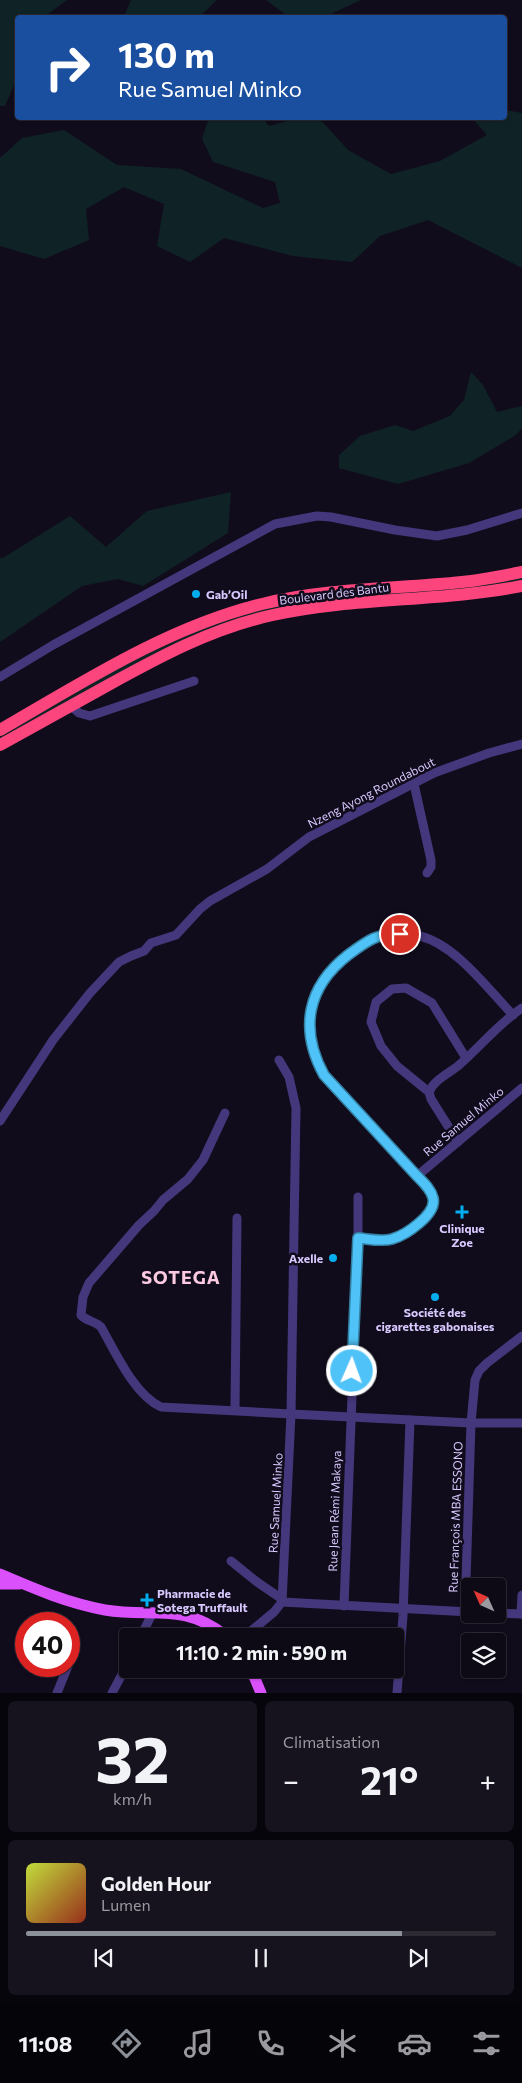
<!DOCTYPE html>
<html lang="fr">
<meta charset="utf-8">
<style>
:root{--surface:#0d0915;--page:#16121e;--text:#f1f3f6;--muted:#9a9aa0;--line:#2d2a34;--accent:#8c9099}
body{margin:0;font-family:Commissioner,sans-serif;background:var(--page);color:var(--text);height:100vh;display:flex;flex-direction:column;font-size:19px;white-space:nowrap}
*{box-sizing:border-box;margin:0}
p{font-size:16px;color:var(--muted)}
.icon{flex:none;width:28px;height:28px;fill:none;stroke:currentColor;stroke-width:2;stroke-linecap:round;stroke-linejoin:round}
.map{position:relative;height:1693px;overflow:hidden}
.side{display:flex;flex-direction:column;gap:8px;padding:8px;background:#07050c;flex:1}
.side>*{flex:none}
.hud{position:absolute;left:15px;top:15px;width:492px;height:105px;border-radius:5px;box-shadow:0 1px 4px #0004,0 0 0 1px var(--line);background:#1a4fa0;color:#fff;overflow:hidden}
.needle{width:32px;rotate:315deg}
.tools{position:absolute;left:461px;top:1578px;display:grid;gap:10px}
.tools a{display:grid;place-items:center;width:45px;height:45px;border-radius:5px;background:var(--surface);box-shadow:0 1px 4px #0004,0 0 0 1px var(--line);font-size:25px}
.speed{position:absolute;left:15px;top:1612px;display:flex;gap:10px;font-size:25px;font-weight:700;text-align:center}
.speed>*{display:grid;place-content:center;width:65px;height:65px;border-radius:50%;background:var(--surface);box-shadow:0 1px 4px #0004,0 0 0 1px var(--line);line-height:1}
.speed .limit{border:8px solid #d22;background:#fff;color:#111}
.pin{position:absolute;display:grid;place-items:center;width:42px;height:42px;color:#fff;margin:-21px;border:2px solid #fff;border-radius:50%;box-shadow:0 1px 5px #0007}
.me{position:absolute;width:55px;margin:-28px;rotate:2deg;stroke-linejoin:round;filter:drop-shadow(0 0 4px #0008)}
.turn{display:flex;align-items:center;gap:18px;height:105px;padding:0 20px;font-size:22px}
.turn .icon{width:65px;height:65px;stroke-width:2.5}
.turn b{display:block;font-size:35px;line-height:42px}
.big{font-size:38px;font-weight:700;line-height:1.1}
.side .tile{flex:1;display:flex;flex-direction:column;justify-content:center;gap:8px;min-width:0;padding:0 18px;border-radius:8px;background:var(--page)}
.side .dial{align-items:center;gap:0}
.dial b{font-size:65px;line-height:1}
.song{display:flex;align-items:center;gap:15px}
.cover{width:60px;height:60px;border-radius:8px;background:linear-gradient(135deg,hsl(70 70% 55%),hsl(10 70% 35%))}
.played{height:5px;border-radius:2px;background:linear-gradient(90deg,var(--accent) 80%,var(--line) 80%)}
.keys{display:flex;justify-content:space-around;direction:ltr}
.heat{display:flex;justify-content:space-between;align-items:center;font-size:28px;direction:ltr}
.side .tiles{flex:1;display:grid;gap:8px;grid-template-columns:1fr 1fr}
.tile:last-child{grid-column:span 2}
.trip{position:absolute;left:119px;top:1628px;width:285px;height:50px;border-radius:5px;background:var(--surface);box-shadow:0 1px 4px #0004,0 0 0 1px var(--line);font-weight:700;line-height:50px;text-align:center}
.dock{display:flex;height:80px;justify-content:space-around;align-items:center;background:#050408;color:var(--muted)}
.dock .icon{width:35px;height:35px}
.dock .active{color:var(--accent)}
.dock b{font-size:22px;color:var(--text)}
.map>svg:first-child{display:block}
</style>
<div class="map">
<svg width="522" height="1693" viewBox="0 0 522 1693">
<rect width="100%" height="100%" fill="#110c1c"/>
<g fill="#0f2326">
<path d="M 0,0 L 67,0 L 44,17 L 18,18 L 17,78 L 5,106 L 0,106 Z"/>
<path d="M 131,0 L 217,0 L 199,17 L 124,17 Z"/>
<path d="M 266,0 L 361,0 L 322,18 L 289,17 Z"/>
<path d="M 505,110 L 522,113 L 522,268 L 428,220 L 380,236 L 352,262 L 293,256 L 224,238 L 190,262 L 157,246 L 164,204 L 124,187 L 86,209 L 89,240 L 44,259 L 0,246 L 0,158 L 22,138 L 64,130 L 117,165 L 181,169 L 263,208 L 280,203 L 275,182 L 213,162 L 202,139 L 209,118 L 263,118 L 269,126 L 299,118 L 319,118 L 348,150 L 391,174 L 440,161 L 487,135 L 472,118 L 505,118 Z"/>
<path d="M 471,372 L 483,385 L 497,412 L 522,406 L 522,428 L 516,435 L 469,463 L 398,484 L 339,468 L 339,455 L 360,436 L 395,425 L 413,431 L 450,416 L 464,400 Z"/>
<path d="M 231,492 L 228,533 L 143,586 L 118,579 L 82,586 L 0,642 L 0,558 L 3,558 L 70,516 L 106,547 L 147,511 Z"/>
<path d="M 522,577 L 522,582 L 263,613 L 0,741 L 0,735 L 129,662 L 221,620 L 288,602 Z"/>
</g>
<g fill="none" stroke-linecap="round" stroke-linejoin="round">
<g stroke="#45377b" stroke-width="9">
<path d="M 0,677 L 53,645 L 275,524 L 317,516 L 331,517 L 395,530 L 437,536 L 467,530 L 522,513"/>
<path d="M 71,706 L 79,713 L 90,716 L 194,681"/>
<path d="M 414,784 L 431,860 L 431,867 L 427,873"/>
<path d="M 429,1092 L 397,1066 L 381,1046 L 371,1022 L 376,1002 L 392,989 L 406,988 L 432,1003 L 466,1058"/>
<path d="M 429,1092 C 434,1080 449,1073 458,1066 C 480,1047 498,1024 522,1008"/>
<path d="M 429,1092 L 431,1099 L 458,1142"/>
<path d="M 225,1113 L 203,1160 L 188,1179 L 163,1200 L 154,1211 L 139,1225 L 89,1283 L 83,1297 L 81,1315 C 86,1321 95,1321 101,1327 C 115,1351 134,1395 161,1407 L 291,1414 L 296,1108 L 289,1077 L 279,1060"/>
<path d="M 0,1121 L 53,1040 L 90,993 L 119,962 L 131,956 L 144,951 L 151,943 L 176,935 L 200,909 L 210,901 L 267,869 L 309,837 L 434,773 L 489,753 L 522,744"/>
<path d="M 417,1176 L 323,1075 C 298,1027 307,987 350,954 C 373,936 390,929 420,936 C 456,945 488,989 513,1015"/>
<path d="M 358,1238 L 358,1197"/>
<path d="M 235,1410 L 237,1218"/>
<path d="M 231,1561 L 257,1582 L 282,1599"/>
<path d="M 282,1602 L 470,1612"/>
<path d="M 344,1606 L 358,1238 C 369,1239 382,1242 392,1239 C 406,1235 437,1214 433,1198 C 431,1189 423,1182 417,1176 L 522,1088"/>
<path d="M 465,1612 L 471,1423 L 475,1380 L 479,1371 L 487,1363 L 522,1336"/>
<path d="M 498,1613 L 522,1614"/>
<path d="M 521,1614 L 522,1595"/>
<path d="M 141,1636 L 153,1612"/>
<path d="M 245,1636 L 274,1612 L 282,1602 L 291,1414 L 471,1423 L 522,1423"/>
<path d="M 57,1693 L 68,1666"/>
<path d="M 112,1693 L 128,1663"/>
<path d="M 397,1693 L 403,1616 L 410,1420"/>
</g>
<g stroke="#da51fc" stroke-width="11">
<path d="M 0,1574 C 35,1589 67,1603 105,1610 C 152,1618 184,1602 226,1636"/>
<path d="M 0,1584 L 19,1584"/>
<path d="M 251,1669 L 261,1693"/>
</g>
<g stroke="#fc457d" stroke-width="12">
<path d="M 0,730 C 83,682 168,627 262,604 C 328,588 395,589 462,582 C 482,580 502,576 522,572"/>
<path d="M 0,745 C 34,726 69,707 103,688 C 157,658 212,628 273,615 C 355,597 440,602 522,586"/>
</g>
</g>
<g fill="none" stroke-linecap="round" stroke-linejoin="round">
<defs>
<path id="route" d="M 352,1371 L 358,1238 C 369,1239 382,1242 392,1239 C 406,1235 437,1214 433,1198 C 431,1189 423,1182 417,1176 L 324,1075 C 299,1029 307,987 348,955 C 367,941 377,933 400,934"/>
</defs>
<use href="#route" stroke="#337fa1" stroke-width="12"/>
<use href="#route" stroke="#4fc3f7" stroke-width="9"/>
</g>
<g fill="#04aeee" stroke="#110c1c" stroke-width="2">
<circle cx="196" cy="594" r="5"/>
<path d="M459.5 1204.5h5v5h5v5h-5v5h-5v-5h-5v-5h5z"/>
<circle cx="333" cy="1258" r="5"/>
<circle cx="435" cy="1297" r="5"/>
<path d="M144.5 1592.5h5v5h5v5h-5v5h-5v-5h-5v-5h5z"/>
</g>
<g text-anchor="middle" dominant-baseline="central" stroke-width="5" stroke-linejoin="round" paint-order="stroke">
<g font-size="12" fill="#d7c8fe" stroke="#110c1c">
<text transform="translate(334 593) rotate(-7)">Boulevard des Bantu</text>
<text transform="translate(371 792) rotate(-27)">Nzeng Ayong Roundabout</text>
<text transform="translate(463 1121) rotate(-40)">Rue Samuel Minko</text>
<text transform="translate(275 1503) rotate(-87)">Rue Samuel Minko</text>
<text transform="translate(334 1511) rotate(-88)">Rue Jean Rémi Makaya</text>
<text transform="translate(455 1517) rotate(-88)">Rue François MBA ESSONO</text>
</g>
<g font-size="12" font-weight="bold" fill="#d7c8fe" stroke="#110c1c" text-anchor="start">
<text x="206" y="594">Gab’Oil</text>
<text x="462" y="1228" text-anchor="middle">Clinique<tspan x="462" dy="14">Zoe</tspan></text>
<text x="323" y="1258" text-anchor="end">Axelle</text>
<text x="435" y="1312" text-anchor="middle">Société des<tspan x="435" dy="14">cigarettes gabonaises</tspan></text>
<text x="157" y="1593">Pharmacie de<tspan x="157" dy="14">Sotega Truffault</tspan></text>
</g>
<g font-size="18" font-weight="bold" letter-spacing="1" fill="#fecae2" stroke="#110c1c">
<text x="181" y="1277">SOTEGA</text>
</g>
</g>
</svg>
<div class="tools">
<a><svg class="needle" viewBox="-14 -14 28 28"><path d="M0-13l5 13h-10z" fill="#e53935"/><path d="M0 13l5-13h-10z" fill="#9a9aa0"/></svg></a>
<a><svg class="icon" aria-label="layers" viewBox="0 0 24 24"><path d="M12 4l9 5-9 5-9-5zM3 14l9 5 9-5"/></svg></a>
</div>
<div class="speed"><div class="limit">40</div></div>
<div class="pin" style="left:400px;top:934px;background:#d93025"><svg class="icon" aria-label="arrive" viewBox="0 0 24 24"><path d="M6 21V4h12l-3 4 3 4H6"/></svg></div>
<svg class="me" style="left:352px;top:1371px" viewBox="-20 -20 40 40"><circle r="17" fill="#4fc3f7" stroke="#fff" stroke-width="3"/><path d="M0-11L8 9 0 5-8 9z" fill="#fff"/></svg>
<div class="trip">11:10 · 2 min · 590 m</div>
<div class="hud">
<div class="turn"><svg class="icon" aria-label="right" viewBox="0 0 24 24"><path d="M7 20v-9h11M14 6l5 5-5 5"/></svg><div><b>130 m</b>Rue Samuel Minko</div></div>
</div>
</div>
<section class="side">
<div class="tiles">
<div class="tile dial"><b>32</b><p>km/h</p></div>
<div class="tile"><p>Climatisation</p>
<div class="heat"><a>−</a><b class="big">21°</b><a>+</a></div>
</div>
<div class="tile">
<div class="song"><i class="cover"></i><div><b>Golden Hour</b><p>Lumen</p></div></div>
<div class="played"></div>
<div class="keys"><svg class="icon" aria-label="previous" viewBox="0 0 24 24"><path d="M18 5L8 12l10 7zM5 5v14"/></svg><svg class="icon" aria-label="pause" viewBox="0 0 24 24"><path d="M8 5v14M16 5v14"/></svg><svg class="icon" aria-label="next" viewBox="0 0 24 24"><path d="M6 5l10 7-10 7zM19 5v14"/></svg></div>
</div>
</div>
</section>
<nav class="dock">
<b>11:08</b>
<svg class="icon active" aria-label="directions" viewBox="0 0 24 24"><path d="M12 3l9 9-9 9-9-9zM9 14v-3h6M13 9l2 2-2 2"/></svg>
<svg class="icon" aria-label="music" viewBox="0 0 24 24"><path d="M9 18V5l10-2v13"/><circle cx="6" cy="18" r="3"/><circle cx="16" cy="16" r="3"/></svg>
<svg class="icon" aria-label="phone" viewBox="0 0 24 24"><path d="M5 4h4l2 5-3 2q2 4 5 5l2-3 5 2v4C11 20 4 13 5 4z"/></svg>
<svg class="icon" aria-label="climate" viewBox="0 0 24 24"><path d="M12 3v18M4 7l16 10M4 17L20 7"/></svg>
<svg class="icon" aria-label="car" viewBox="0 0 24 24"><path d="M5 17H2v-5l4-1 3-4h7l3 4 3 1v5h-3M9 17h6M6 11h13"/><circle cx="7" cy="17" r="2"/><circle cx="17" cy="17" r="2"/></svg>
<svg class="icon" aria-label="filters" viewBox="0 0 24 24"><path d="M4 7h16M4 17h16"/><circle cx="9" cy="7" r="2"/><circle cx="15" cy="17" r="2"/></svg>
</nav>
